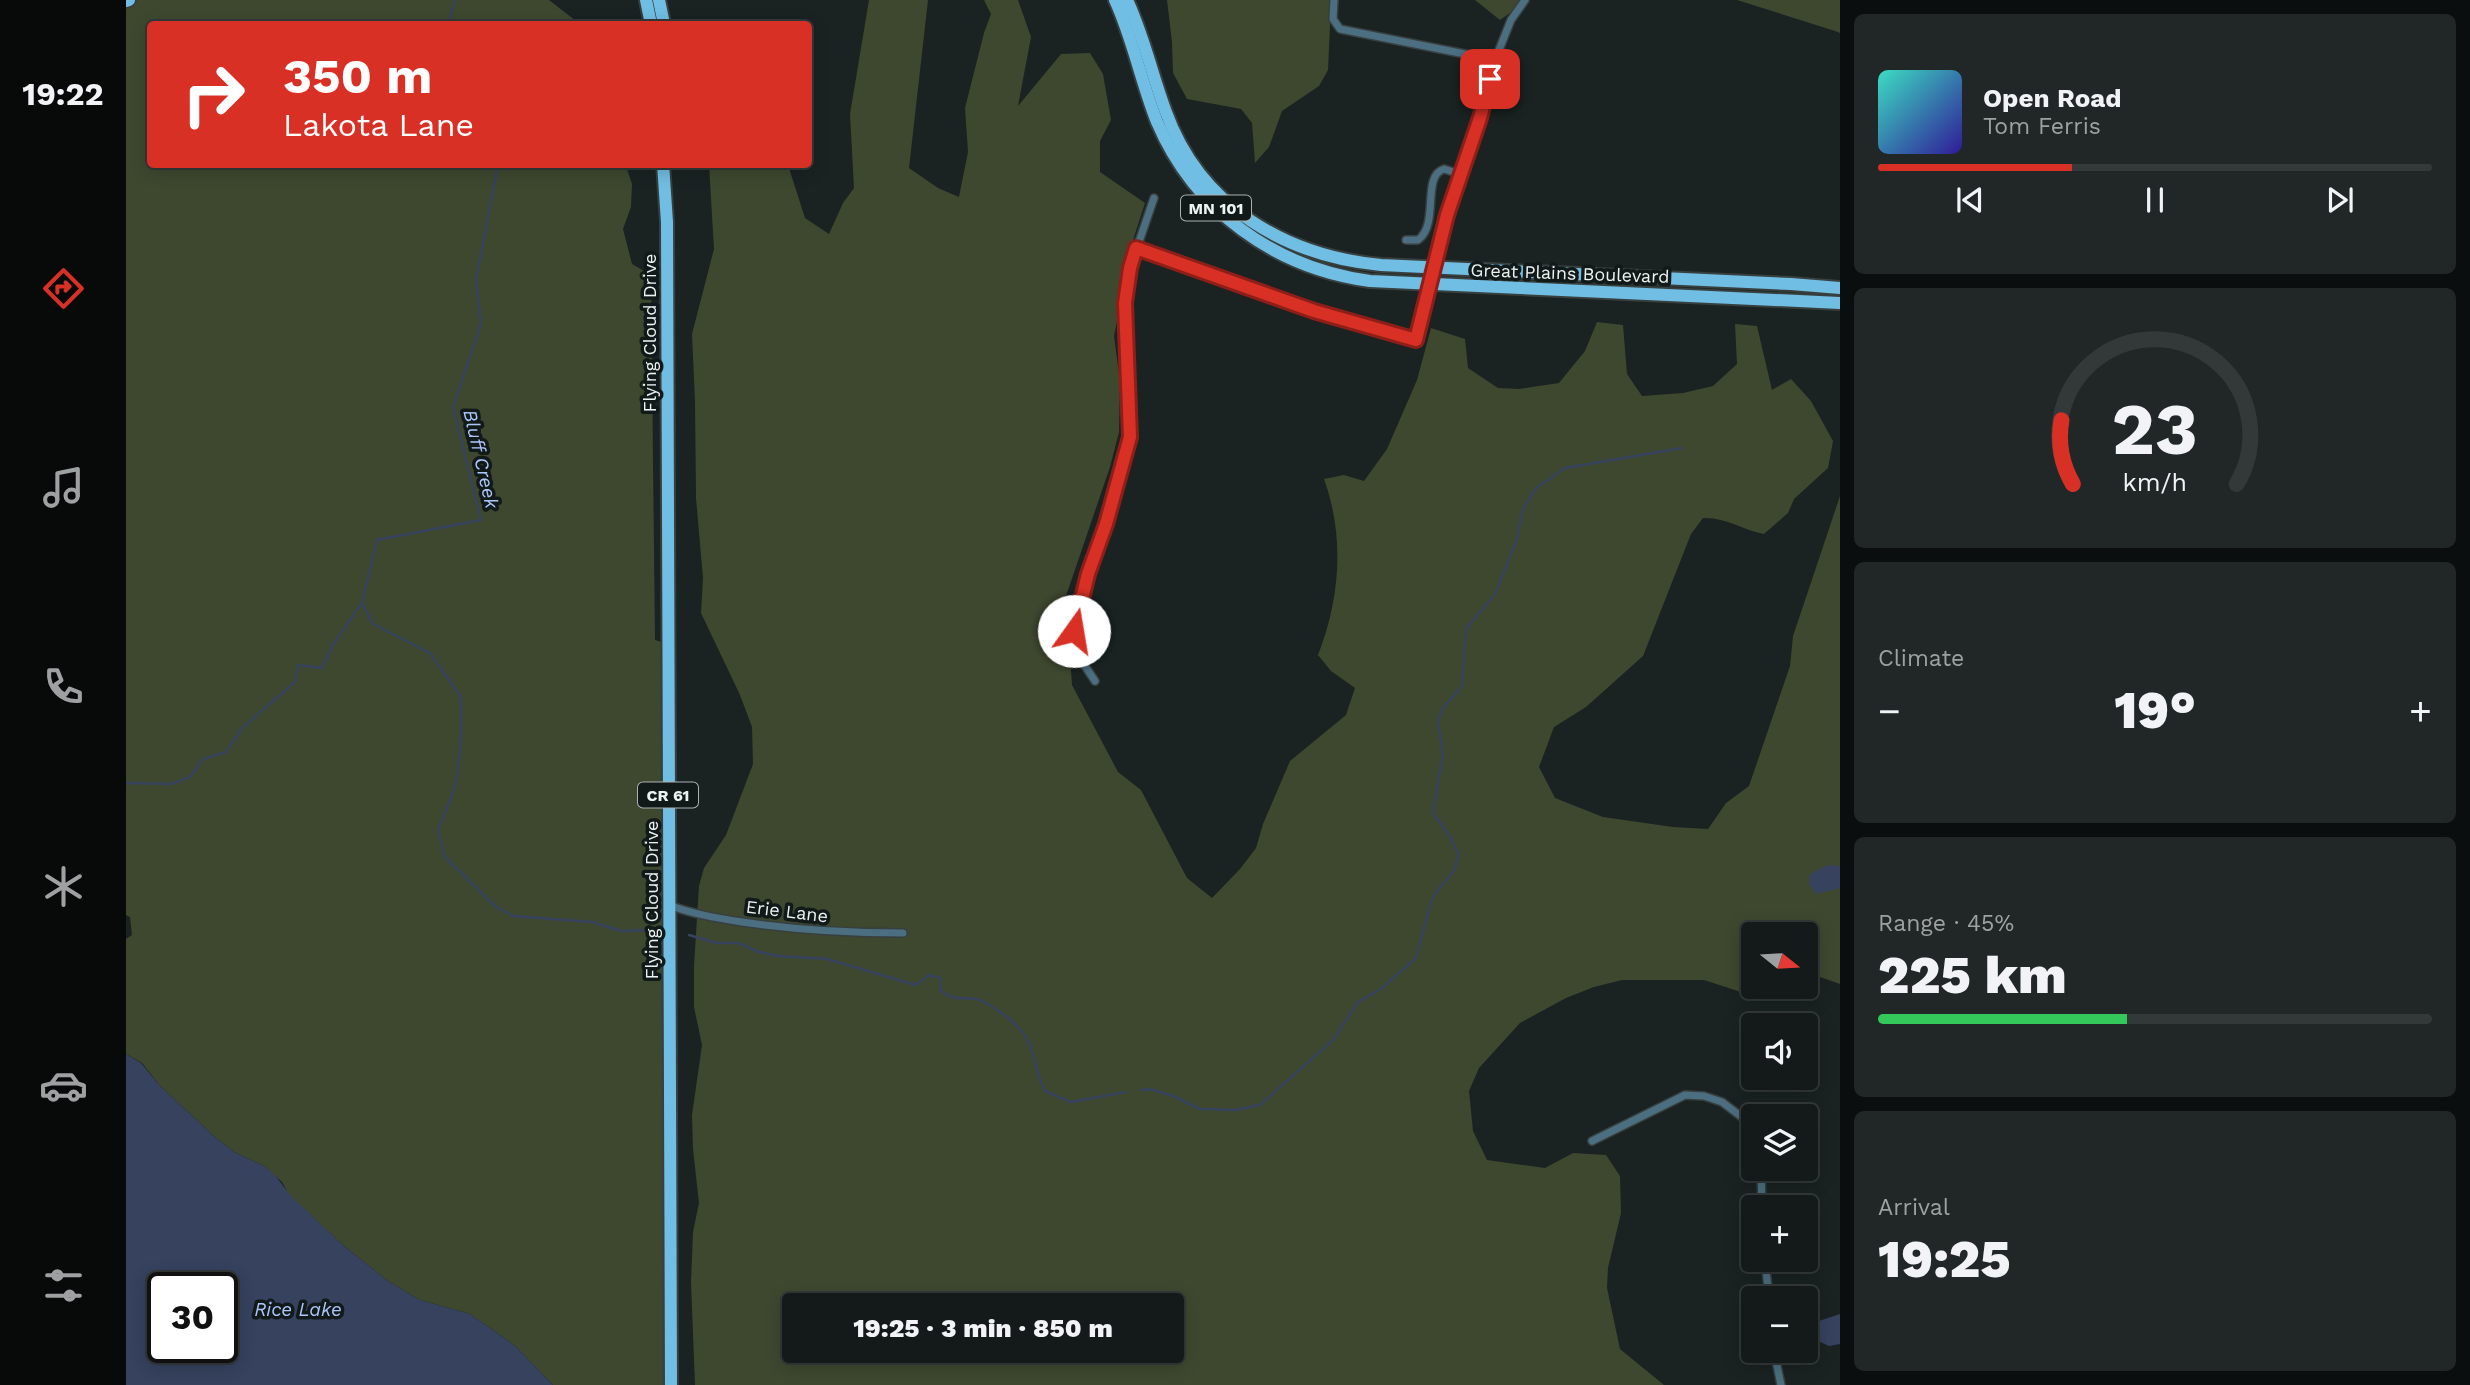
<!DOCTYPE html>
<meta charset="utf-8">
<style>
:root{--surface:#141a1a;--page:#212727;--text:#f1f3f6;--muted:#9da1a2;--line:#333839;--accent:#d93025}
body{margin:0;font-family:"Work Sans",sans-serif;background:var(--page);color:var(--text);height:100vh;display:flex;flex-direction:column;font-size:26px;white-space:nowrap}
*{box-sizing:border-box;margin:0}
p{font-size:23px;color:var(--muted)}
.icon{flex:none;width:38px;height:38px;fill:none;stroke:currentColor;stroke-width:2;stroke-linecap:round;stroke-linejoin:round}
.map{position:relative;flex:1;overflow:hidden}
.sheet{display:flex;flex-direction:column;gap:14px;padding:14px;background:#0b0e0e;width:630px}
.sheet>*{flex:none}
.hud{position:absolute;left:21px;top:21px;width:665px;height:147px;border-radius:7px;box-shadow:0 4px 18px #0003,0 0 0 2px var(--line);background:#d93025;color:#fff;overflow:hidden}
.needle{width:46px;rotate:108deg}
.tools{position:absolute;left:1615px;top:922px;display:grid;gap:14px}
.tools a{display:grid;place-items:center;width:77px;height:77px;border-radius:7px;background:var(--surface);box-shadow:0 4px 18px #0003,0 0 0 2px var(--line);font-size:35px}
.speed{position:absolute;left:21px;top:1272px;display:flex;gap:14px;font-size:35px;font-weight:700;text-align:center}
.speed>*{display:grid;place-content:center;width:91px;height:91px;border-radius:50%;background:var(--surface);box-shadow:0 4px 18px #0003,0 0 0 2px var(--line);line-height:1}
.speed .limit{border:4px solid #111;border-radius:10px;background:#fff;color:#111}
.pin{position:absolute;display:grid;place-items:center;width:60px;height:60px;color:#fff;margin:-30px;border-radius:14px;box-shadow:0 4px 10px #0006}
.me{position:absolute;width:77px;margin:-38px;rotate:13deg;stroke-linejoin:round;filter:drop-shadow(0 0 5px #0008)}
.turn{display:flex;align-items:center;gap:24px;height:147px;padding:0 21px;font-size:32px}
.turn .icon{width:91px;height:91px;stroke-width:2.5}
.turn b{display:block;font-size:49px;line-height:60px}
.big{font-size:52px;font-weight:800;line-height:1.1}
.sheet .widget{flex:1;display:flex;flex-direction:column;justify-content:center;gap:10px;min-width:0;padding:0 24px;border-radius:10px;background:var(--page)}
.sheet .dial{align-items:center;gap:0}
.dial svg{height:182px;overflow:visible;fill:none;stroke:var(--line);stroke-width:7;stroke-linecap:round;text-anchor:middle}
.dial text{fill:var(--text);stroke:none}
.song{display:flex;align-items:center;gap:21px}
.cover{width:84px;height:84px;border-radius:10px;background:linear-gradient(135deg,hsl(170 70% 55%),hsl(250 70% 35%))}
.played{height:7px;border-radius:4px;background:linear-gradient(90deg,var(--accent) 35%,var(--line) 35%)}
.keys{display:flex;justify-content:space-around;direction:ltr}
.heat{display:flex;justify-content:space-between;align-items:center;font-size:38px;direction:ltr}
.charge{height:10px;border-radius:5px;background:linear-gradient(90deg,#34c759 45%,var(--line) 0)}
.trip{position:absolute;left:656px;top:1293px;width:402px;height:70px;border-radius:7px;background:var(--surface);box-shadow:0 4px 18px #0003,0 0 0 2px var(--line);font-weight:800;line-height:70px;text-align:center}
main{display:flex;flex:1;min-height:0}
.tabs{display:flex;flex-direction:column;width:126px;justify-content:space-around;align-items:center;background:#080a0a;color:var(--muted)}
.tabs .icon{width:49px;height:49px}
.tabs .on{color:var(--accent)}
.tabs b{font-size:32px;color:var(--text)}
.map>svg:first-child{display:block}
</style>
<main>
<nav class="tabs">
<b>19:22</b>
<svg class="icon on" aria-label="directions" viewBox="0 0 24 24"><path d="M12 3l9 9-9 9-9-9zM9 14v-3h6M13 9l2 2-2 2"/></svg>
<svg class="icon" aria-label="music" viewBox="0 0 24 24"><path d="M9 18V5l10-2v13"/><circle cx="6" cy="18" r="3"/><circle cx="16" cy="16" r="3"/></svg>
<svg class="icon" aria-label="phone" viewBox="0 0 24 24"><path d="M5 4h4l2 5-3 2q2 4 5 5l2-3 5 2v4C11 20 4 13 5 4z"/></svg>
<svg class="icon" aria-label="climate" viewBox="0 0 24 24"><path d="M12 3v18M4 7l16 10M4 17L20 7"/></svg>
<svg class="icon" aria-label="car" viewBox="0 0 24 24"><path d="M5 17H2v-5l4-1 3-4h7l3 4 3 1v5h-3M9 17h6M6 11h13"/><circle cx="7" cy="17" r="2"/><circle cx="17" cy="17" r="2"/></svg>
<svg class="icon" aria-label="filters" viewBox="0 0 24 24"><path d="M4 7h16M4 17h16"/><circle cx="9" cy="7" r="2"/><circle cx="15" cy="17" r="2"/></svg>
</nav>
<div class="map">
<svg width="1714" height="1385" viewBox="0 0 1714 1385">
<rect width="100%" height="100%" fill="#1a2222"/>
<g fill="#3e482f" fill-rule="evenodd">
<path d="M 0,0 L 423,0 L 454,24 L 24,24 L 24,164 L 500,166 L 506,184 L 505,207 L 497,229 L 506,264 L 525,275 L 529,640 L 542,644 L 545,1385 L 427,1385 L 388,1345 L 344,1314 L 294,1300 L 262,1281 L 219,1247 L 163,1195 L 156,1182 L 138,1166 L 108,1152 L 89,1137 L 34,1086 L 16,1063 L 0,1054 L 0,939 L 6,935 L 4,917 L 0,915 Z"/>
<path d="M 743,0 L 802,0 L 783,168 L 812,188 L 833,197 L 842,152 L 839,108 L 858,33 L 865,14 L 858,0 L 892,0 L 905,37 L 892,106 L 935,54 L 964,53 L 977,74 L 985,120 L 974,141 L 974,172 L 1019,203 L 1008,237 L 988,336 L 994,381 L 993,432 L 984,467 L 940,596 L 946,685 L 992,772 L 1015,790 L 1061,878 L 1086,898 L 1114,869 L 1130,848 L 1137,824 L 1164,761 L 1220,715 L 1229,688 L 1205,671 L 1192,655 C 1214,599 1219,537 1198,479 L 1218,475 L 1238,481 L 1261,449 L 1291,380 L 1305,328 L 1339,339 L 1342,368 L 1372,388 L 1393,389 L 1433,383 L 1459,351 L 1471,322 L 1497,325 L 1501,374 L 1516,396 L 1557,393 L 1587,386 L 1611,364 L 1609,324 L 1631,326 L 1646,390 L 1665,379 L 1685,401 L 1707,441 L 1702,468 L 1668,499 L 1662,513 L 1638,534 C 1617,530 1599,517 1577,518 L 1565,534 L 1517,656 L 1460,707 L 1428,727 L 1413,767 L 1429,798 L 1477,817 L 1547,827 L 1582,829 L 1600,803 L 1623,786 L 1664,666 L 1667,636 L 1714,496 L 1714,984 L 1680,972 L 1680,934 L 1628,934 L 1628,987 L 1647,987 L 1633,998 L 1578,980 L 1496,980 L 1468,987 L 1440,998 L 1394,1023 L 1353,1068 L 1343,1091 L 1347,1131 L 1361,1160 L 1419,1168 L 1447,1153 L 1480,1155 L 1494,1176 L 1495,1213 L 1482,1268 L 1481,1288 L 1494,1349 L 1538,1385 L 569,1385 L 565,1282 L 567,1232 L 573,1203 L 567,1149 L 566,1115 L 576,1045 L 568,1007 L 568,966 L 573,886 L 578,868 L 600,835 L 627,764 L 626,727 L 614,695 L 575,613 L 577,578 L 570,498 L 569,402 L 566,334 L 588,249 L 583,165 L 662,165 L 679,218 L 703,234 L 717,203 L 728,188 L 724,114 ZM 668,1306 L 1046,1306 L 1046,1351 L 668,1351 Z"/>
<path d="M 1041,0 L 1208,0 L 1205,4 L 1202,70 L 1193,86 L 1156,111 L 1143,147 L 1129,163 L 1126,123 L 1115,109 L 1061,99 L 1047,73 L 1046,42 Z"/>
<path d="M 1349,0 L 1396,0 L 1394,6 L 1374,20 Z"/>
<path d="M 1611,0 L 1714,0 L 1714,33 L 1709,31 Z"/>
</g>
<g fill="#36425e" fill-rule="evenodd">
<path d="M 1702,865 L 1714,866 L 1714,888 L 1690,894 L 1683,884 L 1684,874 Z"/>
<path d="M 0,1054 L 15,1063 L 34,1086 L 89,1137 L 108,1152 L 138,1166 L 149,1175 L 164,1195 L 219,1247 L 262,1281 L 294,1300 L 344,1314 L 388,1345 L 427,1385 L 0,1385 ZM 37,1288 L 96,1288 L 96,1348 L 37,1348 Z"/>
<path d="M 1714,1314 L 1714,1344 L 1703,1346 L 1690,1340 L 1689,1330 L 1693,1321 Z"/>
</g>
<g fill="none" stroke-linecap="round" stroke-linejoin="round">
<g stroke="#36425e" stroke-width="2.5">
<path d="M 322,24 L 329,0"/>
<path d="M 236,603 L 247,624 L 304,653 L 335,697 L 335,742 L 331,775 L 326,796 L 312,829 L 318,856 L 369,906 L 387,916 L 466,922 L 495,931 L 529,930"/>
<path d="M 0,783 L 45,784 L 64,777 L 77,759 L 100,752 L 116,728 L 169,682 L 172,665 L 196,668 L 206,646 L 236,603 L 251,540 L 355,520 L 327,407 L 355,324 L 350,280 L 372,164"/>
<path d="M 563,935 L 590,943 L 612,943 L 633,952 L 652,956 L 701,959 L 790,985 L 803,975 L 814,978 L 815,991 C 832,1004 842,994 856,1001 C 872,1009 898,1027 904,1045 C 910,1062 910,1073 919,1091 L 945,1102 L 1000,1092"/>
<path d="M 1015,1090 L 1024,1089 L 1047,1096 L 1074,1109 L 1109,1110 L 1134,1105 L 1207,1040 L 1232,1002 L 1255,989 L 1290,958 L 1306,898 L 1328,870 L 1333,854 L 1321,832 L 1307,813 L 1317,753 L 1312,722 L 1316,709 L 1336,686 L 1340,629 L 1369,594 L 1392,536 L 1396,511 L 1410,488 L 1439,468 L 1556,448"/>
</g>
<defs>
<g id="minor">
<path d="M 1208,0 L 1207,19 L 1214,29 L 1369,60"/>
<path d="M 1280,240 L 1292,240 C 1314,224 1295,176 1318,169 L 1334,174"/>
<path d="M 1010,248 L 1188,311 L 1290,340 L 1321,215 L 1354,118 L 1369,60 L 1385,20 L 1399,0"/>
<path d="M 969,681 L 959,666 L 948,631 L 962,574 L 980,524 L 1004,437 L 1000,286 L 1004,268 L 1028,198"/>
<path d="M 543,905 C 566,914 591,918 616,922 C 670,930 723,933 777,933"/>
<path d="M 1466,1141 L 1559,1095 L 1578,1096 L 1596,1102 L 1621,1121 L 1628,1132"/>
<path d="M 1635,1169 L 1636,1208"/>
<path d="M 1639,1260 L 1643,1298"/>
<path d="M 1648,1351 L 1655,1385"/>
</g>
<g id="primary">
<path d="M 520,0 L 525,24"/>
<path d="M 533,0 L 538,24"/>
<path d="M 989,0 C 1007,39 1015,82 1031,122 C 1069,211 1149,268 1244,281 L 1714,303"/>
<path d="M 1001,0 C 1018,36 1026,75 1040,112 C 1074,206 1159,256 1255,265 L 1665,284 L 1714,288"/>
<path d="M 0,1 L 3,0"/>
<path d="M 537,164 L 541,222 L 545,1385"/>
</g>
</defs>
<use href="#minor" stroke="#383f3f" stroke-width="10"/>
<use href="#primary" stroke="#383f3f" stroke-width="16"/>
<use href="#minor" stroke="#4b6f80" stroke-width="7"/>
<use href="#primary" stroke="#70bee3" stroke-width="12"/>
</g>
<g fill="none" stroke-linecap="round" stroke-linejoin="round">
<defs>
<path id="route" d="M 948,631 L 962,574 L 980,524 L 1004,437 L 999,303 L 1004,268 L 1010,248 L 1188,311 L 1290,340 L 1321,215 L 1354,118 L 1364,79"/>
</defs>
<use href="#route" stroke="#8d1f18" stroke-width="18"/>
<use href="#route" stroke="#d93025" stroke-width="12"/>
</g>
<g text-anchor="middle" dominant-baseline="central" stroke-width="7" stroke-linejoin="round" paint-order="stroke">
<g fill="#111919" stroke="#abb1b1" stroke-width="2">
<rect x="1055" y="195.5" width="70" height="25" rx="5"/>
<rect x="512" y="782.5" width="60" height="25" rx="5"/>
</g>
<g font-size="16" font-weight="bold" fill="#edf2f2">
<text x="1090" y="208">MN 101</text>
<text x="542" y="795">CR 61</text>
</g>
<g font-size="18" fill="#edf2f2" stroke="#111919">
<text transform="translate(1444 273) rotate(2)">Great Plains Boulevard</text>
<text transform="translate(523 333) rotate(-90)">Flying Cloud Drive</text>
<text transform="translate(525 900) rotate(-90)">Flying Cloud Drive</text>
<text transform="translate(661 911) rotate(7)">Erie Lane</text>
</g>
<g font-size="19" font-style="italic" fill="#acc5fb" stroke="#111919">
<text transform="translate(355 459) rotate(77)">Bluff Creek</text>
<text x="172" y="1309">Rice Lake</text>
</g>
</g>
</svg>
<div class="tools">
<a><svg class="needle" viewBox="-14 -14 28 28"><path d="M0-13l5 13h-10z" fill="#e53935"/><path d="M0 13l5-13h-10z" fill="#9da1a2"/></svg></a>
<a><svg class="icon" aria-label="sound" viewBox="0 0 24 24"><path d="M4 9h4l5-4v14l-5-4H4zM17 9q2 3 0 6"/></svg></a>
<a><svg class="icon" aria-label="layers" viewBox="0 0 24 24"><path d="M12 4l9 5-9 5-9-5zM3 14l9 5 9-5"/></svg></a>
<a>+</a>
<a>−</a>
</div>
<div class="speed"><div class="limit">30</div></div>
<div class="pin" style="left:1364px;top:79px;background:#d93025"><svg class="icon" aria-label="arrive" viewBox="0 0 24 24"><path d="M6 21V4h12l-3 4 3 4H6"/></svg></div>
<svg class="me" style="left:948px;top:631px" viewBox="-20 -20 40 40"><circle r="19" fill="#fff"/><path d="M0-13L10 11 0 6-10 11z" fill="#d93025"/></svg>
<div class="trip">19:25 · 3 min · 850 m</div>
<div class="hud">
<div class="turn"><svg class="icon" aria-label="right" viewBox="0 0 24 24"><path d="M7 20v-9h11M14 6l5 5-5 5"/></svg><div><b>350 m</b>Lakota Lane</div></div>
</div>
</div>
<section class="sheet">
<div class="widget">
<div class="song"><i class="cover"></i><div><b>Open Road</b><p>Tom Ferris</p></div></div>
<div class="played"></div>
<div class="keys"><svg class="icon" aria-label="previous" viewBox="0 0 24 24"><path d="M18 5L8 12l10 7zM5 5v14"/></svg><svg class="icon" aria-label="pause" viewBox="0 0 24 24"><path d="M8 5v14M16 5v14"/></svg><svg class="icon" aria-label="next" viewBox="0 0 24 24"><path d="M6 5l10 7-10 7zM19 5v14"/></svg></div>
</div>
<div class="widget dial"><svg viewBox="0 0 100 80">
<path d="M14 69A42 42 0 1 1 86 69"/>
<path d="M14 69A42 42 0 0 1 9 41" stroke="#d93025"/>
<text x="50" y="56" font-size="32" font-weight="700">23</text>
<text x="50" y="72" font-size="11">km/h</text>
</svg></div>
<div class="widget"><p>Climate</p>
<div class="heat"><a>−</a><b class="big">19°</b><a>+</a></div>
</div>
<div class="widget"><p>Range · 45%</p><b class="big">225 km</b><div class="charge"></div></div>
<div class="widget"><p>Arrival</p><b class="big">19:25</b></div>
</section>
</main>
